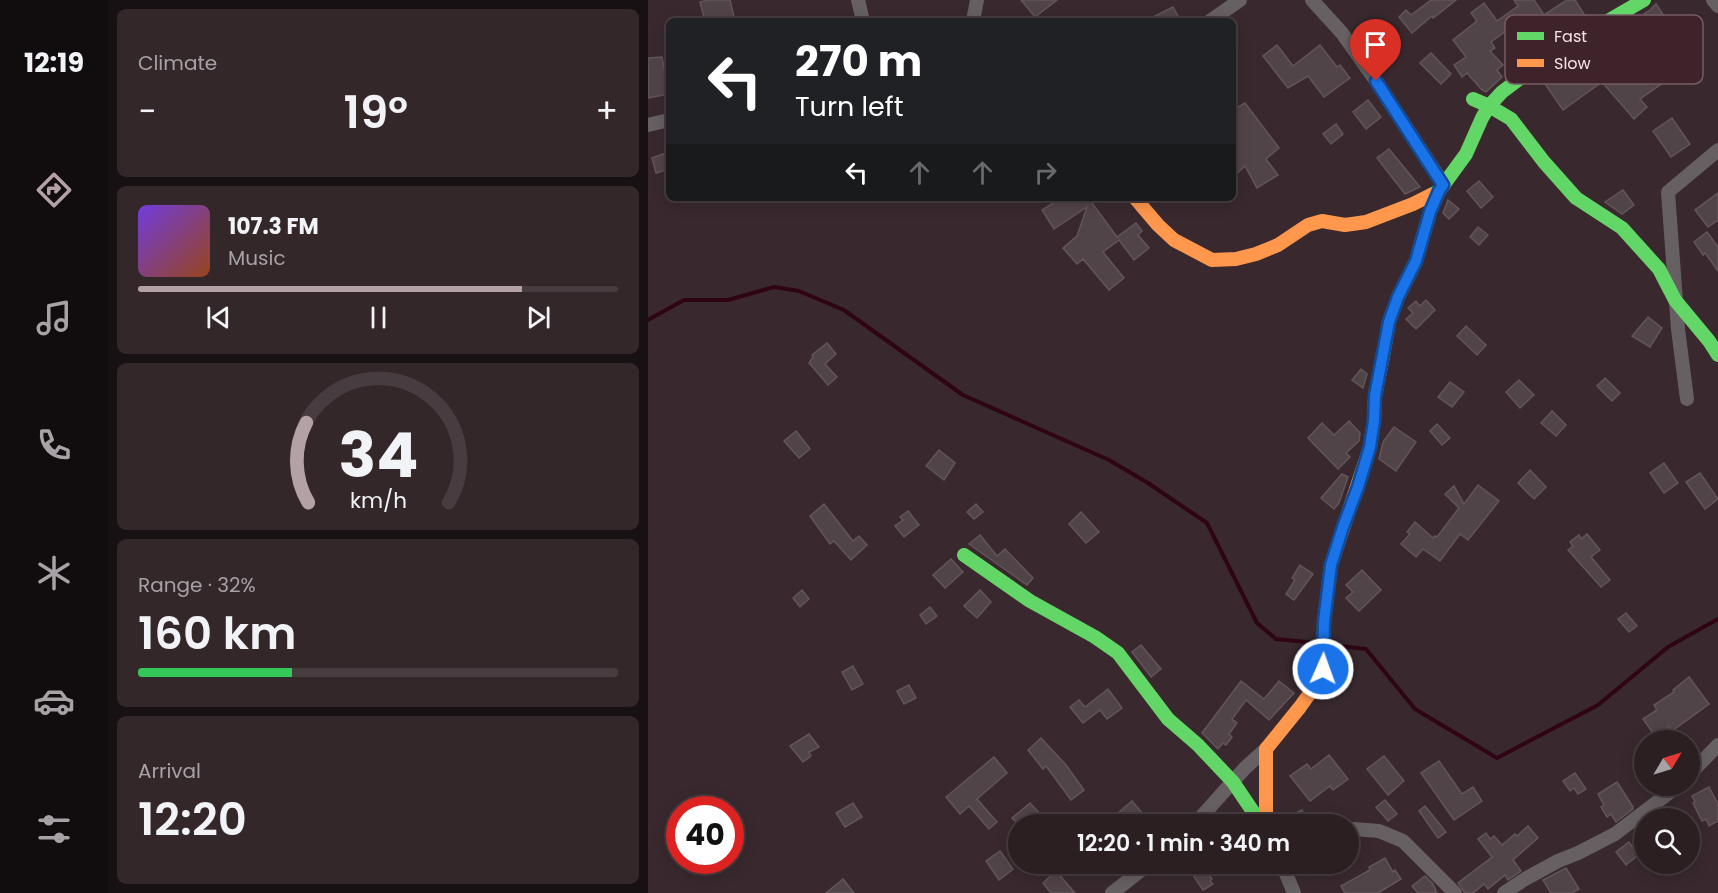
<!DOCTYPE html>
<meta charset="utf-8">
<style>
:root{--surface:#2b1f22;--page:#33272a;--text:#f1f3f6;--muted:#a6a2a5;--line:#473d40;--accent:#b4a1a6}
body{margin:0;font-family:Poppins,sans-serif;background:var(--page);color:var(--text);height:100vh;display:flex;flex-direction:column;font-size:22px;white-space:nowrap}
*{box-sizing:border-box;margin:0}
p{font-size:20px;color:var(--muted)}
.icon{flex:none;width:33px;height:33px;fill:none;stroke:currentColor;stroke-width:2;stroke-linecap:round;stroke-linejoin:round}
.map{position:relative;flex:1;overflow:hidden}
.drawer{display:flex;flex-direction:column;gap:9px;padding:9px;background:#181113;width:540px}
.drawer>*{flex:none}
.top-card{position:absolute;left:18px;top:18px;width:570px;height:183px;border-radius:9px;box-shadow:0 3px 15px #0003,0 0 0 2px var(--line);background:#202124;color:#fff;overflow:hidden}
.needle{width:39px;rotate:52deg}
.controls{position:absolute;left:986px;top:730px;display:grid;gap:12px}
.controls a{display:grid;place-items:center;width:66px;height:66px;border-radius:50%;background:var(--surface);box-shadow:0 3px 15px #0003,0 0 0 2px var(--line);font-size:30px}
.speed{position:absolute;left:18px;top:796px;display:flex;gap:12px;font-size:30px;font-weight:700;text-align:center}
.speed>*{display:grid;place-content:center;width:78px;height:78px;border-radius:50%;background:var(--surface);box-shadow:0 3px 15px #0003,0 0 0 2px var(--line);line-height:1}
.speed .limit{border:9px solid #d22;background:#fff;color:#111}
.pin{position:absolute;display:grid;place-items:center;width:51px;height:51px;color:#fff;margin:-62px -26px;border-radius:50% 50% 50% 0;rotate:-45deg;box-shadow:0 0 6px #0007}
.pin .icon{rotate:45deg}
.me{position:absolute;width:66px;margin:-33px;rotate:2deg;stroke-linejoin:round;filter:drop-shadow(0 0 4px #0008)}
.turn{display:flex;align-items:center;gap:21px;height:126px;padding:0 30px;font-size:27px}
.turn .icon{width:78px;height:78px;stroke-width:2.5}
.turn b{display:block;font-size:42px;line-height:51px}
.lanes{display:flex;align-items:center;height:57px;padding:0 30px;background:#0003;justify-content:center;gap:30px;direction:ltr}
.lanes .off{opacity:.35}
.big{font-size:45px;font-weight:600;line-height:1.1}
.drawer .tile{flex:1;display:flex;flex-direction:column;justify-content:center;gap:9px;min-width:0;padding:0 21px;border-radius:9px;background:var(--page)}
.drawer .dial{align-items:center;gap:0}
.dial svg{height:156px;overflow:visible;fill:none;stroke:var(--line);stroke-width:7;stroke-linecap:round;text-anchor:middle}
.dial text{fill:var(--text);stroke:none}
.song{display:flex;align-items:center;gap:18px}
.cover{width:72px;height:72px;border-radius:9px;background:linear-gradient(135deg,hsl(260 70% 55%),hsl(20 70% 35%))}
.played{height:6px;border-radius:3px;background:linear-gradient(90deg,var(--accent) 80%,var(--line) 80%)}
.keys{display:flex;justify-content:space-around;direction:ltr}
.heat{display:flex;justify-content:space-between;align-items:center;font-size:33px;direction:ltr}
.charge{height:9px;border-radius:4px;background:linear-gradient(90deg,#34c759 32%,var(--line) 0)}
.trip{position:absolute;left:360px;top:814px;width:351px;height:60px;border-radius:30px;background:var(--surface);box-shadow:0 3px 15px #0003,0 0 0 2px var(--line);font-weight:600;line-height:60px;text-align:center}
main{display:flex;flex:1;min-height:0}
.menu{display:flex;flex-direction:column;width:108px;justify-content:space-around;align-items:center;background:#110c0e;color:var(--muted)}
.menu .icon{width:42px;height:42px}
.menu .current{color:var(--accent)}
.menu b{font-size:27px;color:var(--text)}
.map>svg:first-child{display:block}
</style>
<main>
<nav class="menu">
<b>12:19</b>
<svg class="icon current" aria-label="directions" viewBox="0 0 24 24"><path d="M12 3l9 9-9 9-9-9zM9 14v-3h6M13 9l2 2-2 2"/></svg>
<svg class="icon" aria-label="music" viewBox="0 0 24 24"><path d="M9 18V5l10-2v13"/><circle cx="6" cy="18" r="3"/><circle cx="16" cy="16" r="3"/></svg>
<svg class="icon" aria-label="phone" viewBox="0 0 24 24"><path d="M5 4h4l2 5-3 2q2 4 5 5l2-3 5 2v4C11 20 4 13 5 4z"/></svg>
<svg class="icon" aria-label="climate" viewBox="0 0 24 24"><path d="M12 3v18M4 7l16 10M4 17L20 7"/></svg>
<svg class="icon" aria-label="car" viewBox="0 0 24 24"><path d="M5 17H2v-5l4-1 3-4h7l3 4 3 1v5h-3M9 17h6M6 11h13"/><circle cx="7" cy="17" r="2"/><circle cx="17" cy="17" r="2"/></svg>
<svg class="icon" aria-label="filters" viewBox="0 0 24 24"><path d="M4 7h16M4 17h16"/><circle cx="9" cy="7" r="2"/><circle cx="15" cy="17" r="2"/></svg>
</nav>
<section class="drawer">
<div class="tile"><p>Climate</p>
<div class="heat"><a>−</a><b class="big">19°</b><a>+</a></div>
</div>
<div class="tile">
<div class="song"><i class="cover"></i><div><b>107.3 FM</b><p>Music</p></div></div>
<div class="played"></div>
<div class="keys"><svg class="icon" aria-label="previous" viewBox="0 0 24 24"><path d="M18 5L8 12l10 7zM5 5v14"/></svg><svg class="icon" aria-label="pause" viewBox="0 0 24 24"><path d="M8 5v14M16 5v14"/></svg><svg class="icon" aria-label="next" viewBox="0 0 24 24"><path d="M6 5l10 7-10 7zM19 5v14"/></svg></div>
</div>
<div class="tile dial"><svg viewBox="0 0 100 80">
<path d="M14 69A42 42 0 1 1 86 69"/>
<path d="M14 69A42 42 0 0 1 13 28" stroke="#b4a1a6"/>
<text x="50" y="56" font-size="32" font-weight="700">34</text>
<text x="50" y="72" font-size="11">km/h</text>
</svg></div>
<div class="tile"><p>Range · 32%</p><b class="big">160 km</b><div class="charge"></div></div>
<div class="tile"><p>Arrival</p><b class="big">12:20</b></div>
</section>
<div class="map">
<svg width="1070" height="893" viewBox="0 0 1070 893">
<rect width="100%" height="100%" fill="#39292e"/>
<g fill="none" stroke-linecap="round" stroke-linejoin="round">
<g stroke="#2f0415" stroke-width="4">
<path d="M 0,320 L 36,300 L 80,300 L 126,287 L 151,291 L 196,310 L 315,395 L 461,460 L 500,483 L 559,523 L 609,623 L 628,639 L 669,643"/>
<path d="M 683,645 L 718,649 L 767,709 L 849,758 L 950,705 L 1020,647 L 1070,619"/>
</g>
</g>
<g fill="#514448" stroke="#625559" stroke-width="1.5">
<path d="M 60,0 L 82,0 L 86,17 L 69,21 L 57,21 L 52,2 Z"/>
<path d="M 373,0 L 409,0 L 387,17 Z"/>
<path d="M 783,0 L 808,0 L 785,18 L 784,16 L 764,33 L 751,17 L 758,10 L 763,15 Z"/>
<path d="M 866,0 L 886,0 L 896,15 L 919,0 L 927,0 L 939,19 L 922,30 L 911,17 L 885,33 L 876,18 L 843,42 L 847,48 L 842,51 L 855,65 L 849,70 L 854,77 L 838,92 L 833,89 L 819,73 L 814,77 L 806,65 L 818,57 L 805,40 L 829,21 L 823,13 L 836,3 L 849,21 L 870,6 Z"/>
<path d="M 1008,4 L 1029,35 L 1015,43 L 1005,27 L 1002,29 L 997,20 L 999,19 L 996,14 L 1002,10 Z"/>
<path d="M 525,7 L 533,21 L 497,21 Z"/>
<path d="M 739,38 L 751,53 L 731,69 L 720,54 Z"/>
<path d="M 629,45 L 645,66 L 672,45 L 689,67 L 692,65 L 702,78 L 676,97 L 660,76 L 640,88 L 615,56 Z"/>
<path d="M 952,47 L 982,84 L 1019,58 L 1029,73 L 992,99 L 999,107 L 986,119 L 954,82 L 915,110 L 897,84 L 922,66 L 925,70 Z"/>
<path d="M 783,53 L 803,74 L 793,84 L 772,63 Z"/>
<path d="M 14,57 L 21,94 L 0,98 L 0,58 Z"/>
<path d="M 720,100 L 733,117 L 718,129 L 705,112 Z"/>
<path d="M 597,103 L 631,148 L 618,159 L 630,175 L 609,188 L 597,166 L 585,177 L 585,110 Z"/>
<path d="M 1024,118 L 1042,144 L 1023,157 L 1005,131 Z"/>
<path d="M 688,124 L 695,134 L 683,144 L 675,134 Z"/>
<path d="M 741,149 L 759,171 L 772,187 L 757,194 L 729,158 Z"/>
<path d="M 18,153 L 21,169 L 8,173 L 4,158 Z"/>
<path d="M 831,181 L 845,197 L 833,208 L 819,191 Z"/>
<path d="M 975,190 L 986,205 L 974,214 L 957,202 Z"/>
<path d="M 1070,193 L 1070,220 L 1060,227 L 1047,210 Z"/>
<path d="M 413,198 L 453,198 L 444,203 L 469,237 L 488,223 L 494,231 L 490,235 L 501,248 L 486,260 L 471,240 L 455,252 L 476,278 L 461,290 L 435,259 L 429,264 L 415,248 L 429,236 L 439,207 L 406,229 L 394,210 Z"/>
<path d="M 800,200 L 811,209 L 801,219 L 795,213 Z"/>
<path d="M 830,227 L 840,235 L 831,245 L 822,237 Z"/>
<path d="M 1059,232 L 1070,247 L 1070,271 L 1057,253 L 1055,255 L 1046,242 Z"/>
<path d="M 778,300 L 787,310 L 768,329 L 758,319 L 765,313 L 760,308 L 768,301 L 772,306 Z"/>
<path d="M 1000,317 L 1014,328 L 1002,347 L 984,336 Z"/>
<path d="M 818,326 L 838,345 L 829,355 L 809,336 Z"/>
<path d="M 179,343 L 188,354 L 177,364 L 189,377 L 180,385 L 161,363 L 165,357 L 164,355 Z"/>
<path d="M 713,369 L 719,374 L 715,388 L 704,380 Z"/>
<path d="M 957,378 L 972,393 L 964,401 L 949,386 Z"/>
<path d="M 871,380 L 886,395 L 872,408 L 858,392 Z"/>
<path d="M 802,382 L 816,392 L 804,407 L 790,397 Z"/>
<path d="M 904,411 L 918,425 L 908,436 L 893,423 Z"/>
<path d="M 701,421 L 712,433 L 711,441 L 698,453 L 702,457 L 690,469 L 660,438 L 674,423 L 686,435 Z"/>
<path d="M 789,424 L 802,438 L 794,445 L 782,431 Z"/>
<path d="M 746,427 L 768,442 L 748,471 L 731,459 L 735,442 Z"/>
<path d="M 148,431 L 162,449 L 151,458 L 136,441 Z"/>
<path d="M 291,450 L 307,463 L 296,480 L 278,466 Z"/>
<path d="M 1016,463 L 1030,483 L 1016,493 L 1002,473 Z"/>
<path d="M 882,470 L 898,487 L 886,499 L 870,483 Z"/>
<path d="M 1052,473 L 1070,499 L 1057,509 L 1038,482 Z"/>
<path d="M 694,474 L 700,477 L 691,503 L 686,509 L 673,498 Z"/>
<path d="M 830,485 L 851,501 L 820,540 L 812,534 L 792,561 L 775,549 L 768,557 L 753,544 L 762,534 L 759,532 L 767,522 L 785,538 L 787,536 L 789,537 L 811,508 L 797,494 L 806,486 L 816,504 Z"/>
<path d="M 176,504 L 205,541 L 211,536 L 219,545 L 203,560 L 186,541 L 182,544 L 162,516 Z"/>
<path d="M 328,504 L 335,512 L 326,519 L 319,512 Z"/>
<path d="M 260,511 L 271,525 L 256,537 L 247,526 L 255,520 L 252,517 Z"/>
<path d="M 433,512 L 451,532 L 438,543 L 421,524 Z"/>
<path d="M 939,534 L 952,550 L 943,557 L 962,580 L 953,587 L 920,550 L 925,546 L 922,542 L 931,535 L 933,539 Z"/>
<path d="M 332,535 L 349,556 L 357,549 L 385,578 L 379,585 L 321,544 Z"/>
<path d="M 303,559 L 315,572 L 297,588 L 285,575 Z"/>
<path d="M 652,565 L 665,574 L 646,600 L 638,594 L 647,580 L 644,578 Z"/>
<path d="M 714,570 L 733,590 L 711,611 L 698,598 L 705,592 L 698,585 Z"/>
<path d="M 154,590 L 161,599 L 152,607 L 145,598 Z"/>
<path d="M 332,590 L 343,602 L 329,618 L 316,606 Z"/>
<path d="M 282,607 L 289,616 L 278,624 L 272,615 Z"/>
<path d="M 978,613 L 989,626 L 981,632 L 970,619 Z"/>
<path d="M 493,645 L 513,669 L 503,677 L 484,652 Z"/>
<path d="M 205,666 L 215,684 L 204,690 L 194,672 Z"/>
<path d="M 1041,677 L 1061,704 L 1024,731 L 1021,726 L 1007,736 L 995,719 L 1009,710 L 1006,705 L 1026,692 L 1025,690 Z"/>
<path d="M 593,681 L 616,699 L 631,681 L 646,693 L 621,720 L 598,700 L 584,719 L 589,723 L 581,734 L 584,737 L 578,745 L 575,743 L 570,749 L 554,733 Z"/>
<path d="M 261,685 L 268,698 L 256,704 L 249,691 Z"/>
<path d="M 460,689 L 474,708 L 459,719 L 452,710 L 435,723 L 422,707 L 431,700 L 437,707 Z"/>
<path d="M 161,734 L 171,747 L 161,752 L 163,756 L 155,762 L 142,746 Z"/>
<path d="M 393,738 L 418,765 L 436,790 L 423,800 L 398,766 L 395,769 L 380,750 Z"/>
<path d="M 681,755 L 700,779 L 685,790 L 682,786 L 662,801 L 642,776 L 659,764 L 663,769 Z"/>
<path d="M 736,756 L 756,781 L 740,795 L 719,769 Z"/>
<path d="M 346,757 L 359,773 L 329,799 L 349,822 L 341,829 L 321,806 L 312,814 L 298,797 Z"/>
<path d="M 791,761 L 814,794 L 825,787 L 834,801 L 806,820 L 773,773 Z"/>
<path d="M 927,773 L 938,789 L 930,794 L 926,788 L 922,791 L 915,781 Z"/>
<path d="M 969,782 L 985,807 L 984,808 L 985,809 L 968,822 L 963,814 L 959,817 L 953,807 L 956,805 L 950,794 Z"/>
<path d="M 1061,787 L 1070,804 L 1070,821 L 1061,826 L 1058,819 L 1054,821 L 1045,803 L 1047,802 L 1044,796 Z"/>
<path d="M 737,800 L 749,814 L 740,821 L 728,807 Z"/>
<path d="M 484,801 L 500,820 L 495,825 L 483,825 L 471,812 Z"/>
<path d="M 205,803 L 214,817 L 197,827 L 188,813 Z"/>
<path d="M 382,803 L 395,817 L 386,825 L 371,825 L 364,818 Z"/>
<path d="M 777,806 L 798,832 L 790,838 L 771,811 Z"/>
<path d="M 654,810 L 660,825 L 630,825 L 630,821 Z"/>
<path d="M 880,826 L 890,838 L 865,860 L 873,871 L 860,880 L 857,875 L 840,889 L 836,884 L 825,893 L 817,893 L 810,883 L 844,857 L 830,839 L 838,833 L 842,839 L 846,836 L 854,845 L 867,834 L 869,836 Z"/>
<path d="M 981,842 L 990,855 L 978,865 L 968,852 Z"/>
<path d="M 352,851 L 365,869 L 351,880 L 338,861 Z"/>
<path d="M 737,858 L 745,872 L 747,870 L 753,879 L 730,893 L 697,893 L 693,886 L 722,870 L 721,867 Z"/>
<path d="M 918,868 L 931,889 L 924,893 L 903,893 L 895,880 Z"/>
<path d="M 557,869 L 564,879 L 562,881 L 565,884 L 555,890 L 546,877 Z"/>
<path d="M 408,871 L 427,893 L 403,893 L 395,883 Z"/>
<path d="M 777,876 L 785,884 L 789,893 L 770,893 L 764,886 Z"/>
<path d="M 195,879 L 206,893 L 178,893 Z"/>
</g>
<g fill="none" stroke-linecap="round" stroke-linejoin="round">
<g stroke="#676062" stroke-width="14">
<path d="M 210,0 L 215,21"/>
<path d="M 664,0 L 694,33 L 728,81 L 796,185"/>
<path d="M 1065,0 L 1070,6"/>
<path d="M 325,21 L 329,0"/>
<path d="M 562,21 L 592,0"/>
<path d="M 0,125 L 21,120"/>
<path d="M 1039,399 L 1030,329 L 1020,192 L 1070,150"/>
<path d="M 1041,775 L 1070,745"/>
<path d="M 546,825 L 597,768 L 618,749"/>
<path d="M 700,830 L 705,829 L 731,831 L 755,841 L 807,893"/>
<path d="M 634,864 L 646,893"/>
<path d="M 464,893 L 501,864"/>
<path d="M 856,893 L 877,879 L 910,861 L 930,853 L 967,834 L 1030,786"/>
</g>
<g stroke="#63d668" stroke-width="14">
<path d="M 825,99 L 841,106 L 863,119 L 896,162 L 928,198 L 974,228 L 1011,269 L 1027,300 L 1061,341 L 1070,355"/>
<path d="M 783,195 L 791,191 L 818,154 L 834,118 L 841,106 L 854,92 L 879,73 L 951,26 L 996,0"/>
<path d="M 735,356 L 741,322 L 750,297 L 768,261 L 782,212 L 791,191"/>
<path d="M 316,555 L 382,601 L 447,637 L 470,653 L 520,719 L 550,745 L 585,782 L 614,825"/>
</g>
<g stroke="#ff974d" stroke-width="14">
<path d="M 487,198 L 510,225 L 526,240 L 564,260 L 588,259 L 608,254 L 630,245 L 660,225 L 674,221 L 697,225 L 718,222 L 765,204 L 783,195"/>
<path d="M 618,825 L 618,749 L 652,707 L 672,679 L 675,669 L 676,622 L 683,565 L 722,447 L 726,421 L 727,396 L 735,356"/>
</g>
</g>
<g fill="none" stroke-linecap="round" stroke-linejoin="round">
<defs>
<path id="route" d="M 675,669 L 676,622 L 683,565 L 695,527 L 710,487 L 722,447 L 726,421 L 727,396 L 741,322 L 750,297 L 768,261 L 782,212 L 791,191 L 795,185 L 728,81"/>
</defs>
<use href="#route" stroke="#114b97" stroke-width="15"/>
<use href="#route" stroke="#1a73e8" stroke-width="10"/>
</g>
<rect x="857" y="15" width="198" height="69" rx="9" fill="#3f232b" stroke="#765c63" stroke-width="1.5"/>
<rect x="869" y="32" width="27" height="8" fill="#63d668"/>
<rect x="869" y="59" width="27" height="8" fill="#ff974d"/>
<g font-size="16" fill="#f6e2e7">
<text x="906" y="42">Fast</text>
<text x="906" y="69">Slow</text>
</g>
</svg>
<div class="controls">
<a><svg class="needle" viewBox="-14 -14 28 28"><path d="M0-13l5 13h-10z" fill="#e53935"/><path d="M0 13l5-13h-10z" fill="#a6a2a5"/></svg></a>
<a><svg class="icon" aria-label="search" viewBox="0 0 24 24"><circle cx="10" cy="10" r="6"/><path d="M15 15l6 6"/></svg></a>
</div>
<div class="speed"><div class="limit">40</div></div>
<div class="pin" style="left:728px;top:81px;background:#d93025"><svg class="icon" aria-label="arrive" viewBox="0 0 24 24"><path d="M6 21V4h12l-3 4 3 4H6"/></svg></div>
<svg class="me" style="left:675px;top:669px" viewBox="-20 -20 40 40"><circle r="17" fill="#1a73e8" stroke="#fff" stroke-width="3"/><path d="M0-11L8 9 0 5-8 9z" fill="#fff"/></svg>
<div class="trip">12:20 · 1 min · 340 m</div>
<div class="top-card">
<div class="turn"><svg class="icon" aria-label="left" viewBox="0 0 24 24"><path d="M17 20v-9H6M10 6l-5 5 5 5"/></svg><div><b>270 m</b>Turn left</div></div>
<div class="lanes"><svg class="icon" aria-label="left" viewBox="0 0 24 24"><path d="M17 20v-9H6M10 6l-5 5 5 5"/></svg><svg class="icon off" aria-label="ahead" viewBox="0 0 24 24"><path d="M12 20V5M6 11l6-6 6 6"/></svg><svg class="icon off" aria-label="ahead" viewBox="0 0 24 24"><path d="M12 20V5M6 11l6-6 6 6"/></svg><svg class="icon off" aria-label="right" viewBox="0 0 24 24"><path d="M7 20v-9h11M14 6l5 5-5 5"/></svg></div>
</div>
</div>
</main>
